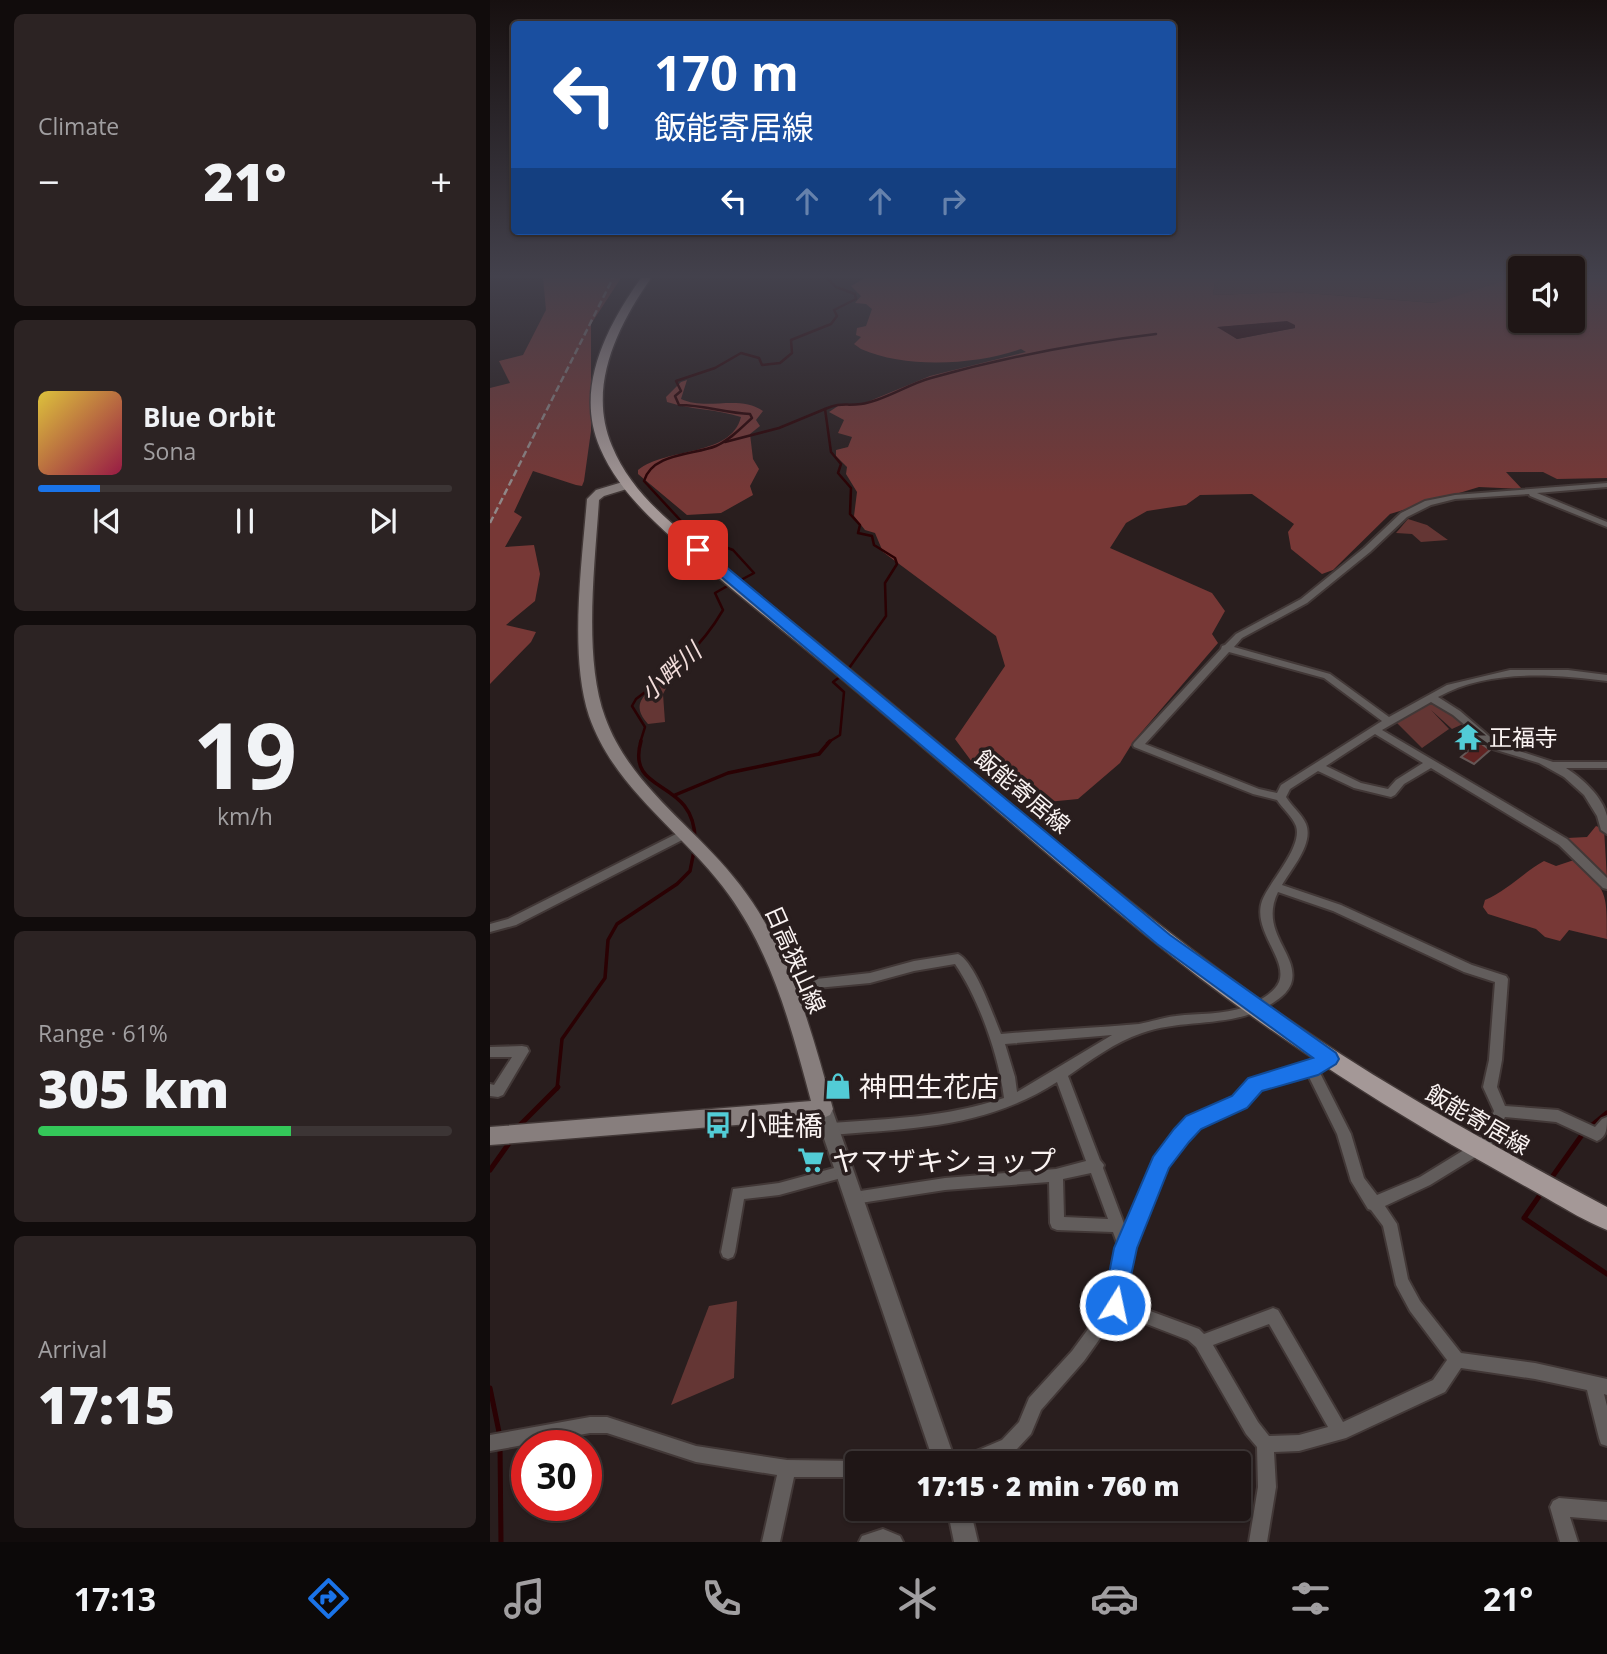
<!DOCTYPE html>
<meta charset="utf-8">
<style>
:root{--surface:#1f1616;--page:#2c2323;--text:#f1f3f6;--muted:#a19fa1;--line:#3c3535;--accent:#1a73e8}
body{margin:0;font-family:"Open Sans","Noto Sans JP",sans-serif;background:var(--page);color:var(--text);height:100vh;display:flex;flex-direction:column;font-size:26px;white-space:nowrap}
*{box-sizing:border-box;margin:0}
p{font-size:23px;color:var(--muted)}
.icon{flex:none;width:38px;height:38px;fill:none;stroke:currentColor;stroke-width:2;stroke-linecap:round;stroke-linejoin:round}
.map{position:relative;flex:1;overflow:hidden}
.drawer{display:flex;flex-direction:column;gap:14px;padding:14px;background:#110c0c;width:490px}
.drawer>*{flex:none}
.guide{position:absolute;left:21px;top:21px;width:665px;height:214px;border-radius:7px;box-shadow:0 2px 5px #0004,0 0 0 2px var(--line);background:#1a4fa0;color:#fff;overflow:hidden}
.controls{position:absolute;left:1018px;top:256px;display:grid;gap:14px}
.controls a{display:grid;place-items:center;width:77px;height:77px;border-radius:7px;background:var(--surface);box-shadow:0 2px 5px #0004,0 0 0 2px var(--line);font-size:35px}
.speed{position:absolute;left:21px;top:1430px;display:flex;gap:14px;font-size:35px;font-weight:700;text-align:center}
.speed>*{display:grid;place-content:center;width:91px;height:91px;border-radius:50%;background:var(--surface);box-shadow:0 2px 5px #0004,0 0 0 2px var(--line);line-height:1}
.speed .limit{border:10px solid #d22;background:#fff;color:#111}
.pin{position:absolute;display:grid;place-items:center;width:60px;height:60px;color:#fff;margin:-30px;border-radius:14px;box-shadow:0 4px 10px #0006}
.me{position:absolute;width:77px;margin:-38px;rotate:10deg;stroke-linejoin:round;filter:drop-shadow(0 0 5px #0008)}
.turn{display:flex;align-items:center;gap:24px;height:147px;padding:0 28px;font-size:32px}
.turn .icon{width:91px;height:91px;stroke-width:2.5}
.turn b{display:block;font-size:49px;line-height:60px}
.lanes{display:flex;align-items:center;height:66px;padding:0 28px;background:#0003;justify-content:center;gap:35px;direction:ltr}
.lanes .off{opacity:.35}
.big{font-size:52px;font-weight:800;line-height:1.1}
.drawer .card{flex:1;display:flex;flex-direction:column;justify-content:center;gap:10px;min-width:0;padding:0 24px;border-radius:10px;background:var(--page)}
.drawer .dial{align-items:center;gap:0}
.dial b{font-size:91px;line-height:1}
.song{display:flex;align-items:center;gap:21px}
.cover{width:84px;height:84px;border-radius:10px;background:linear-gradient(135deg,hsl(50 70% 55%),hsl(340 70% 35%))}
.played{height:7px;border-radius:4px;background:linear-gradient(90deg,var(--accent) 15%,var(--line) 15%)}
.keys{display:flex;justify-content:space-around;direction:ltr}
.heat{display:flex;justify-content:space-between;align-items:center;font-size:38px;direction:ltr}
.charge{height:10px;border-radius:5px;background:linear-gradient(90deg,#34c759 61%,var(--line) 0)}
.trip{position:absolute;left:355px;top:1451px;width:406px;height:70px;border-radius:7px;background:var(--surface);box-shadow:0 2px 5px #0004,0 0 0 2px var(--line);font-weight:800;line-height:70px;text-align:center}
.menu{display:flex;height:112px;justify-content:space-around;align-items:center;background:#0c0909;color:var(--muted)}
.menu .icon{width:49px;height:49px}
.menu .current{color:var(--accent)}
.menu b{font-size:32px;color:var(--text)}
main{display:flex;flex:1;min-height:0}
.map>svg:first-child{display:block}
</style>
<main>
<section class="drawer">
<div class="card"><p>Climate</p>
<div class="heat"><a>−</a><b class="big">21°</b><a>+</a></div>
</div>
<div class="card">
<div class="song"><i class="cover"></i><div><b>Blue Orbit</b><p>Sona</p></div></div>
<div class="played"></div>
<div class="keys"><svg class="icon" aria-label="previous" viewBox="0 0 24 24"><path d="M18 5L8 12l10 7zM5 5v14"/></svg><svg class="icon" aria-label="pause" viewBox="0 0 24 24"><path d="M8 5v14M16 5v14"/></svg><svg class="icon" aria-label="next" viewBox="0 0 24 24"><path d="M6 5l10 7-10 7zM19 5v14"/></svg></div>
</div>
<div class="card dial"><b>19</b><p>km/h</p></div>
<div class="card"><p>Range · 61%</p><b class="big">305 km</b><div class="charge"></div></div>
<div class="card"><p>Arrival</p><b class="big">17:15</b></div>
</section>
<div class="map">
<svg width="1117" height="1542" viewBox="0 0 1117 1542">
<rect width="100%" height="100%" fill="#291e1e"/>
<g fill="#643634">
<path d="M 736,278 L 1021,278 L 946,303 L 802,292 L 723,295 L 725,282 Z"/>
<path d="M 918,519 L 937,525 L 958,540 L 931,542 L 922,534 L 906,533 Z"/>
<path d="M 172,681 L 180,681 L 173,694 L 175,722 L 158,724 C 140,704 154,694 172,681 Z"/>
<path d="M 942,702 L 961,709 L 975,723 L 962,729 L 941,710 L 959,729 L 932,748 L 906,722 Z"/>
<path d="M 247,1301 L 244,1378 L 181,1405 L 219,1306 Z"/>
</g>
<g fill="#773836" fill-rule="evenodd">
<path d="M 53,278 L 131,278 L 101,324 L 101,431 L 94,481 L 92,486 L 86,485 L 43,471 L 24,512 L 32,517 L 15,547 L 44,545 L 50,574 L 45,601 L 16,625 L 46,632 L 41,642 L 0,684 L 0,388 L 20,383 L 9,361 L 33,355 L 56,310 Z"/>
<path d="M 375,278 L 736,278 L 725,282 L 723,295 L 802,292 L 945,303 L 1021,278 L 1031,278 L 1031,320 L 1083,320 L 1083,278 L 1117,278 L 1117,478 L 1067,479 L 1053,472 L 1016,472 L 1032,489 L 989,487 L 900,514 L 843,570 L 832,574 L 801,549 L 798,532 L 804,524 L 762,494 L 710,495 L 696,505 L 657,511 L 636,523 L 620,548 L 722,593 L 735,611 L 722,634 L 728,643 L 643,742 L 630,763 L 588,799 L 547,803 L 528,800 L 482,762 L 465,739 L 515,666 L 506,636 L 393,552 L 385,533 L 375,530 L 364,516 L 367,492 L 356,474 L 357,467 L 346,456 L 346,450 L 358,447 L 362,437 L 348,433 L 354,420 L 339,412 L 351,404 L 370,405 L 440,376 L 536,352 L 531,349 C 486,365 416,369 371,349 L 364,344 L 371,337 L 366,335 L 367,328 L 376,326 L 382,309 L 376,304 L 365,303 L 371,296 L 361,286 ZM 778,323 L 805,328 L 747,339 L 729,327 Z"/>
<path d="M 197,380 L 191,399 C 217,411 249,394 273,411 L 266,420 L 270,426 L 260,434 L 263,459 L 269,469 L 260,486 L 263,495 L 231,513 L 197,515 L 148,474 L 148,470 C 177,447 241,457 251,417 C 227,409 201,410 177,402 L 176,397 L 191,382 Z"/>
<path d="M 1106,826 L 1114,829 L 1117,878 L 1077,838 L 1097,837 Z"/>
<path d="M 1084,860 C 1117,890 1117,891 1117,939 L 1079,930 L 1070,941 L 1055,937 L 1046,929 L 998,914 L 993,907 L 995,900 C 1017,891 1034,872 1054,861 L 1066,866 Z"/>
</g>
<path fill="#2a0103" d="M 797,321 L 805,325 L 805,328 L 747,339 L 727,327 Z"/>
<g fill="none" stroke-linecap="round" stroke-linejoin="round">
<g stroke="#2a0103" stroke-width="2.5">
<path d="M 235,442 L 289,428 L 335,409"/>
<path d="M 249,581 L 264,573 L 243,550 L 214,539 L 191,521 L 154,481 C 162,453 204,455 226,446 C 240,440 251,428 262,418 L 260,414 C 235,413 214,405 189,405 L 185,396 L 191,391 L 186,381 L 225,368 L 251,353 L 269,358 L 272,365 L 290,363 L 302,353 L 301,340 L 341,324 L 347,316 L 344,310 L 366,299 L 365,294 L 346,287 L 337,278"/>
<path d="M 357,671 L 396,616 L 395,583 L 407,564 L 405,558 L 384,545 L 382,536 L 368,533 L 370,525 L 360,514 L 361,488 L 348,473 L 351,464 L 341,452 L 335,409 C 351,402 355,406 371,404 C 394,401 418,384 441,378 C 515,357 590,343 666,334"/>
<path d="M 150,743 L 155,727 L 142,706 L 146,699 C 181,673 211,648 233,610 L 225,593 L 241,584"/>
<path d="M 337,743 L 350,735 L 354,692 L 343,682 L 351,676"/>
</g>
<g stroke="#2a0103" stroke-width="3.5">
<path d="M 151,741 C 135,796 205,777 205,840"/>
<path d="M 185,795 L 238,773 L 329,754 L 340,741"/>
<path d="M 67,1089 L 72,1039 L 115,978 L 118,940 L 127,924 L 187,884 L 200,871 L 204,851"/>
</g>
<g stroke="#2a0103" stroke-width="5">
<path d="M 29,1126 L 68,1087"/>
<path d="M 1100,1127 L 1117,1113"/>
<path d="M 0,1170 L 22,1139"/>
<path d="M 1060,1180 L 1094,1132"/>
<path d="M 1052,1192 L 1034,1218 L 1117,1274"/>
<path d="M 0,1388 L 10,1437"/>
<path d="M 10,1445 L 11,1542"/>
</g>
</g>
<path fill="#5f2322" stroke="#645756" stroke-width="2" d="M 989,742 L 1000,750 L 984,764 L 971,757 Z"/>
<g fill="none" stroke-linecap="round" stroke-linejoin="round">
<defs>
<g id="minor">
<path d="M 1117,483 L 1117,487 L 1047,493 L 1117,522 L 1117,527 L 1040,496 L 1039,494 L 965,499 L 941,505 L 917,517 L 880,552 L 817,603 L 752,638 L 744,647 L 840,674 L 899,717 L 957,685 L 1020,670 L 1078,670 L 1117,675 L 1117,681 C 1062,674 998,669 948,697 L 970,711 L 1006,742 L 1014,746 L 1063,762 L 1117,762 L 1117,768 L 1076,768 C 1092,778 1113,797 1117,816 C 1117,821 1117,828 1117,834 L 1111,830 L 1107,816 L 1094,795 L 1074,777 L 1049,763 L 1003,749 L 963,715 L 941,702 L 892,730 L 1077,839 L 1117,878 L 1117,889 L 1113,888 L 1069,845 L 941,768 L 914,784 L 905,795 L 901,797 L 864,788 L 828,771 L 800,789 L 796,797 C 802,807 812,814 816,824 C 824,844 801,869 792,885 L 851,905 L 982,965 L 1016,976 L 1018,979 L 1012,1060 L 1007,1087 L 1015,1106 L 1068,1110 L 1105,1127 L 1112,1119 L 1117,1117 C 1117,1128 1117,1137 1107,1141 L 1066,1122 L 1015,1117 L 1002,1144 L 992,1153 L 940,1185 L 895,1206 L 907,1224 L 918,1279 L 930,1301 L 971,1353 L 1045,1363 L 1117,1379 L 1117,1395 L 1114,1394 L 1117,1406 L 1117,1446 L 1111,1444 L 1109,1438 L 1097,1390 L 1045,1379 L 971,1368 L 955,1392 L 856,1438 L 809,1451 L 784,1452 L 786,1487 L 777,1542 L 759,1542 L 768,1487 L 767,1447 L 756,1434 L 706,1347 L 698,1340 L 628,1313 L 594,1361 L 551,1410 L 541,1434 L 524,1452 L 498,1463 L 470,1463 L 472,1457 L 512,1440 L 529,1422 L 539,1398 L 582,1351 L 618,1302 L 629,1248 L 623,1232 L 567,1230 L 562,1228 L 560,1223 L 559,1182 L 455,1190 L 364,1204 L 359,1203 L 357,1198 L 359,1193 L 364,1192 L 455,1178 L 566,1169 L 596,1161 L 567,1082 C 495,1128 423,1128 341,1135 L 336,1133 L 334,1129 L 336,1125 L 341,1123 C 399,1119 458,1117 514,1098 C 509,1056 489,999 465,964 L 424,971 L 380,983 L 295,991 L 291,989 L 289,986 L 291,983 L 380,973 L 424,961 L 468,954 C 485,962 503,1015 511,1034 C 557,1030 604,1028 649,1024 C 661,1022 674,1017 686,1016 C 709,1013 733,1015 755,1007 C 765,1003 784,994 789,982 C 798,959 762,931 772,901 C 779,882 813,847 806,826 C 802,816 792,808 787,800 L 763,794 L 644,747 L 643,745 L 644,743 L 731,649 L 732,646 L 735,645 L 746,634 L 811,599 L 874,548 L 911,513 L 935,501 L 965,495 ZM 739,652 L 834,678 L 892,721 L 791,785 L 787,793 L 769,789 L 655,744 ZM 885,734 L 933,763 L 906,780 L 898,789 L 871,783 L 836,766 ZM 788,892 L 843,911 L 974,972 L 1005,982 L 999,1060 L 993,1087 L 1004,1111 L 992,1136 L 982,1145 L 930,1177 L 887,1195 L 874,1178 L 861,1134 L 829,1071 L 844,1063 L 846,1059 L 844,1055 L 839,1054 L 817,1065 L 760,1080 L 744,1098 L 699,1119 L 666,1159 L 636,1229 L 613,1168 L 614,1165 L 610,1160 L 578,1076 C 601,1060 625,1042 652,1033 C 697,1017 747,1030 787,1000 C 793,996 798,991 801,984 C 811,955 768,933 788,892 ZM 622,1035 L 527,1092 L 525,1077 L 515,1044 ZM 818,1075 L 847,1134 L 861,1181 L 878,1209 L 881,1210 L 893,1226 L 906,1285 L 920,1311 L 957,1360 L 943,1380 L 853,1422 L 788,1310 L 783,1308 L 714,1334 L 709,1329 L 633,1301 L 643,1248 L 677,1167 L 709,1127 L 754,1106 L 769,1088 ZM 601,1173 L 618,1219 L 574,1217 L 573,1179 ZM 779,1324 L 838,1427 L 809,1435 L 779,1436 L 768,1422 L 723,1345 Z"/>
<path d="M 194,830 L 198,831 L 200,834 L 198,837 L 26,925 L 0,932 L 0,924 L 18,919 Z"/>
<path d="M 32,1046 L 37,1047 L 39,1051 L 13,1095 L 8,1097 L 0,1096 L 0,1084 L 4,1085 L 22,1057 L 0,1057 L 0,1047 Z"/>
<path d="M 355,1165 L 360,1167 L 362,1171 L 360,1175 L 355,1177 L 289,1195 L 254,1199 L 245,1252 L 243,1257 L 238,1259 L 233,1257 L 231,1252 L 243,1189 L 289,1183 Z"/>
<path d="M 100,1417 L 117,1417 L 206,1446 L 297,1460 L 368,1461 L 374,1463 L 368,1463 L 368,1477 L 304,1477 L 290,1542 L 272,1542 L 287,1475 L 206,1462 L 117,1433 L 100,1433 L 0,1451 L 0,1435 Z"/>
<path d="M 1069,1498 L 1117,1502 L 1117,1520 L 1080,1517 L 1088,1542 L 1070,1542 L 1060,1507 L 1063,1501 Z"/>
<path d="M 393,1529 L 410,1536 L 413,1542 L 369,1542 L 372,1536 Z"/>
</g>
<g id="tertiary">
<path d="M 333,1101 L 339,1104 L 342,1109 L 466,1463 L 444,1463 L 324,1109 L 327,1104 Z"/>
<path d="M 457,1508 L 480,1508 L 488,1542 L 464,1542 Z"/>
</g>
<path id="secondary" d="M 136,481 L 142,485 L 140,488 L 114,496 L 109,500 C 105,563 93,657 115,717 C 140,787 207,828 250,885 C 300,950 322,1031 343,1109 L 340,1115 L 333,1118 L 0,1145 L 0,1127 L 321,1101 C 302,1030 283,956 239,895 C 195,833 125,791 99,716 C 79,655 92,563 97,499 L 106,490 Z"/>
<path id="primary" d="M 151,278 L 161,278 C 127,327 97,387 122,446 C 142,496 189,529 228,562 C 269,596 311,629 352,663 C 492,777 627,899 775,1003 C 883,1080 1000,1144 1117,1207 L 1117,1230 C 1097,1222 1077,1210 1058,1199 C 1026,1181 994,1163 962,1145 C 875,1094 790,1039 710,978 C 589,885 477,783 359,685 C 312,646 264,608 217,568 C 177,533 132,499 110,448 C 84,388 117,326 151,278 Z"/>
</defs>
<use href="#minor" stroke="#423837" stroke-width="4"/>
<use href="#tertiary" stroke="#423837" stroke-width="4"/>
<use href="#secondary" stroke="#423837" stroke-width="3"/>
<use href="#primary" stroke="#423837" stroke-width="3"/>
<use href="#minor" fill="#625d5c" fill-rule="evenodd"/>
<use href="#tertiary" fill="#625d5c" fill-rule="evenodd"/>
<use href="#secondary" fill="#877e7d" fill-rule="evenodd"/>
<use href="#primary" fill="#a49897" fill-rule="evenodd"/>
<path stroke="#908787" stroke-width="2.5" stroke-dasharray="7 3.5" stroke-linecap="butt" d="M 0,523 L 123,278"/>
</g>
<linearGradient id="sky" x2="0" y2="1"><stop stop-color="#171010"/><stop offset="0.56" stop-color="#43414c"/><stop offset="1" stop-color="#43414c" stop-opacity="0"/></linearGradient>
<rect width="1117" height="493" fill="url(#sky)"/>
<path fill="#1a73e8" stroke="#114b97" stroke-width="2" d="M 203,547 L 212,547 L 680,935 L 846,1053 L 849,1059 L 846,1064 L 828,1075 L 772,1091 L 757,1108 L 711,1129 L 699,1142 L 679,1168 L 647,1248 L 633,1313 L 625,1316 L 617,1313 L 613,1305 L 624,1248 L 663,1157 L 684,1129 L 696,1116 L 742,1096 L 758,1078 L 823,1058 L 667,944 L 203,553 Z"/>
<defs>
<symbol id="temple-bare" viewBox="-9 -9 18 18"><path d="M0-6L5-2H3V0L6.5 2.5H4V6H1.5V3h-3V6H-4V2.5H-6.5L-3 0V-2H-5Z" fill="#52ccd6" stroke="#291e1e" stroke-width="2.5" paint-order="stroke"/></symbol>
<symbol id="shop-bare" viewBox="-9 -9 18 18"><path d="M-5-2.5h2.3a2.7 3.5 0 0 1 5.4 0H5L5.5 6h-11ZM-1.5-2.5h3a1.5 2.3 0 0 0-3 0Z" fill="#52ccd6" stroke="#291e1e" stroke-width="2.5" paint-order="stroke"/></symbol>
<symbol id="bus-bare" viewBox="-9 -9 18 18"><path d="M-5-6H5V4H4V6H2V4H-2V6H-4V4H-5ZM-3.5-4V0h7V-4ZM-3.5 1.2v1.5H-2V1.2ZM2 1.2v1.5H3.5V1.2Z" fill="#52ccd6" stroke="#291e1e" stroke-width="2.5" paint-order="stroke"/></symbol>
<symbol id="supermarket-bare" viewBox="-9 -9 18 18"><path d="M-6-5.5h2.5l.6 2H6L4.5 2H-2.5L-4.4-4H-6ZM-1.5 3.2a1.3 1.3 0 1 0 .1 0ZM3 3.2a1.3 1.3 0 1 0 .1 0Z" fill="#52ccd6" stroke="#291e1e" stroke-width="2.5" paint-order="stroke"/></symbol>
</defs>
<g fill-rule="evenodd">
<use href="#temple-bare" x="959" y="718" width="38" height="38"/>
<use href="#shop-bare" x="329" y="1067" width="38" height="38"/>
<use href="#bus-bare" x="209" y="1106" width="38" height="38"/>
<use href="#supermarket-bare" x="302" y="1141" width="38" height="38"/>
</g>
<g text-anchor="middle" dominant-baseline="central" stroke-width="7" stroke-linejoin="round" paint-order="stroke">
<g font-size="23" fill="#faf3f2" stroke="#291e1e" text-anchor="start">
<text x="999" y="737">正福寺</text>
</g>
<g font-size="23" fill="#faf3f2" stroke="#291e1e">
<text transform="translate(533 791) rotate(40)">飯能寄居線</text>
<text transform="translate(306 959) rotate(66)">日高狭山線</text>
<text transform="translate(988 1119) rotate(30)">飯能寄居線</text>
</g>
<g font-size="24" font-style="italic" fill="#f2dddb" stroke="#291e1e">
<text transform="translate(180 671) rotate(-42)">小畔川</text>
</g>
<g font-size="28" fill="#faf3f2" stroke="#291e1e" text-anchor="start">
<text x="369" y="1086">神田生花店</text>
<text x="249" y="1125">小畦橋</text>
<text x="342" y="1160">ヤマザキショップ</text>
</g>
</g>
</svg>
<div class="controls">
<a><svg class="icon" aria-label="sound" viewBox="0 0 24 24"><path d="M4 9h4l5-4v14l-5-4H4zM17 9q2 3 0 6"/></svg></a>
</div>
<div class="speed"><div class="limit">30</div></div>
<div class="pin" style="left:208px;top:550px;background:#d93025"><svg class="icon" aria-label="arrive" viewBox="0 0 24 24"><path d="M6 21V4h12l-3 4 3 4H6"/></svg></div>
<svg class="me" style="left:625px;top:1305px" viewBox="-20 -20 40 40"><circle r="17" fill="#1a73e8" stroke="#fff" stroke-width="3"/><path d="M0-11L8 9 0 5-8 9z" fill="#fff"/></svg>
<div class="trip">17:15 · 2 min · 760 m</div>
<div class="guide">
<div class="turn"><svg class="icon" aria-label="left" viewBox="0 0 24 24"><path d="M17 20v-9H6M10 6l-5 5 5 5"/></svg><div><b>170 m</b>飯能寄居線</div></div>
<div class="lanes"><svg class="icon" aria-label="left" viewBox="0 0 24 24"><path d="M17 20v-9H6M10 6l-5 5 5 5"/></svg><svg class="icon off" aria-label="ahead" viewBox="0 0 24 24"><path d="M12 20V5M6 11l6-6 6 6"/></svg><svg class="icon off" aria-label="ahead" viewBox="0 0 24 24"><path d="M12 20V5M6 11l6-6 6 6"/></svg><svg class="icon off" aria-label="right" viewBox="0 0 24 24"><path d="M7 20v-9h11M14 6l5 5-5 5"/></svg></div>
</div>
</div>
</main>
<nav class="menu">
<b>17:13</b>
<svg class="icon current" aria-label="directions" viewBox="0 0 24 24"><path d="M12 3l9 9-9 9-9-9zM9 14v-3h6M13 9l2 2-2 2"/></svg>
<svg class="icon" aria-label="music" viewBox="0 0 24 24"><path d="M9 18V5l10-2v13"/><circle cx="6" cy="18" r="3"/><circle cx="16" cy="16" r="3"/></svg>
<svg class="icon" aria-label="phone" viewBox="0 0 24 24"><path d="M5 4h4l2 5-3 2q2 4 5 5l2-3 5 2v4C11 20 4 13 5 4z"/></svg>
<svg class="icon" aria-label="climate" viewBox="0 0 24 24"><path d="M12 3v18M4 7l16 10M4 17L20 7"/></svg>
<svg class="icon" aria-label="car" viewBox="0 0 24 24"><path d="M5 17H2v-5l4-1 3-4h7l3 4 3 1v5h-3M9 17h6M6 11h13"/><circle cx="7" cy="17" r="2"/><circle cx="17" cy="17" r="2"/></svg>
<svg class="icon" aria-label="filters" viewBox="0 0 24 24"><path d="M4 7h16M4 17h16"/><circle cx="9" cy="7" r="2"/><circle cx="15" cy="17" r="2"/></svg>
<b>21°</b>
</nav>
